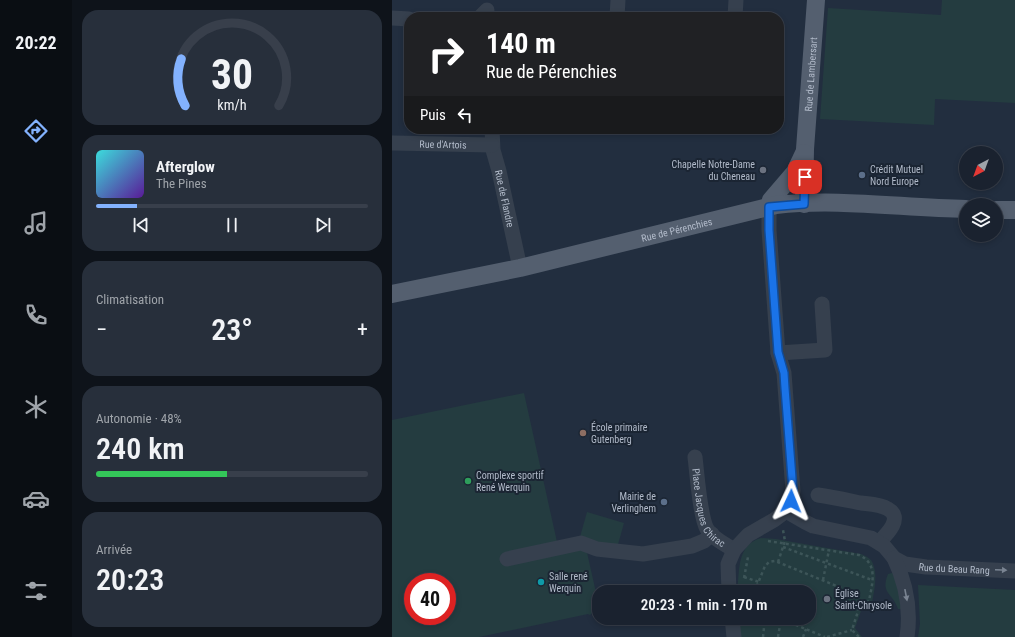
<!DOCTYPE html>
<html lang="fr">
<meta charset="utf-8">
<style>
:root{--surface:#1a222f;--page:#272f3b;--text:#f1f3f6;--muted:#9fa4aa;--line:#383f4b;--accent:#83b2fe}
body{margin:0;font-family:"Roboto Condensed",sans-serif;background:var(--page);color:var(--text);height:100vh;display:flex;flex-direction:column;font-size:15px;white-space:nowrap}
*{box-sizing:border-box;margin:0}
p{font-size:13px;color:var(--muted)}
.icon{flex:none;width:22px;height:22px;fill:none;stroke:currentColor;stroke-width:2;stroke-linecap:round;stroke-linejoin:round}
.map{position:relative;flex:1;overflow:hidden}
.details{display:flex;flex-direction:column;gap:10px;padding:10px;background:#0e131a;width:320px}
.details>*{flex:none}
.top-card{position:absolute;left:12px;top:12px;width:380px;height:122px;border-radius:16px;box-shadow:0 2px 6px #0003,0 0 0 1px var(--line);background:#202124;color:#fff;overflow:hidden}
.needle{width:26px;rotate:221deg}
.controls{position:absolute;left:567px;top:146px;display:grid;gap:8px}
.controls a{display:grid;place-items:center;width:44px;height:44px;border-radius:50%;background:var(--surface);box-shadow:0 2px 6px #0003,0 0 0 1px var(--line);font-size:20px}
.speed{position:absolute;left:12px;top:573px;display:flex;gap:8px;font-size:20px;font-weight:700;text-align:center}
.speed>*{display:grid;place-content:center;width:52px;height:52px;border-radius:50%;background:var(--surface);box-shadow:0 2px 6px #0003,0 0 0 1px var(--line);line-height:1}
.speed .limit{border:6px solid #d22;background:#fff;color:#111}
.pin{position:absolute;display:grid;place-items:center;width:34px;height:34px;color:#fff;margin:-17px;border-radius:8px;box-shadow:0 2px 6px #0006}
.me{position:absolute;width:44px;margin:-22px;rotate:2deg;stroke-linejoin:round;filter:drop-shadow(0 0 3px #0008)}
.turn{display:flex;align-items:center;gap:14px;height:84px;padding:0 16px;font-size:18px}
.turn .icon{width:52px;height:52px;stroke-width:2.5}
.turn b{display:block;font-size:28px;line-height:34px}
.then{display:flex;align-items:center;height:38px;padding:0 16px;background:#0003;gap:8px;font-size:15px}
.big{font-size:30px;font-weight:600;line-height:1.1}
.details .card{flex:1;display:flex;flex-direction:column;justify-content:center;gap:6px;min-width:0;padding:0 14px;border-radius:16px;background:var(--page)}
.details .dial{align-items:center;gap:0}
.dial svg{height:104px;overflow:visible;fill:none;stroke:var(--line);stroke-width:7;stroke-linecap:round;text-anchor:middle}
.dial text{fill:var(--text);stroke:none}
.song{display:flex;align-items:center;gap:12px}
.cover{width:48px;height:48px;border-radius:6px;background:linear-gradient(135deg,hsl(180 70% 55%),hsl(270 70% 35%))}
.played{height:4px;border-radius:2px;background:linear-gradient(90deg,var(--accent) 15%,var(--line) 15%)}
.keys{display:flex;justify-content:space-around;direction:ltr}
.heat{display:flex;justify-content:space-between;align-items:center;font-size:22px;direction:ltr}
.charge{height:6px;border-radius:3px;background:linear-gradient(90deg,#34c759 48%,var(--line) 0)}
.trip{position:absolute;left:200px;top:585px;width:224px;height:40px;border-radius:16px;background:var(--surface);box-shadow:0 2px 6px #0003,0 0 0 1px var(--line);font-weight:600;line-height:40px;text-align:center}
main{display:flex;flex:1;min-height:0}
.dock{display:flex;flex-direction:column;width:72px;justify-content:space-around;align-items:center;background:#0a0e13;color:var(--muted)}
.dock .icon{width:28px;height:28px}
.dock .selected{color:var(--accent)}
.dock b{font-size:18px;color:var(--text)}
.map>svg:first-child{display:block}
</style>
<main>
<nav class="dock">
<b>20:22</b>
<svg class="icon selected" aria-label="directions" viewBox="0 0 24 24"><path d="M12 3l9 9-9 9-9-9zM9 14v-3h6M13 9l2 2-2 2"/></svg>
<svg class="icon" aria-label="music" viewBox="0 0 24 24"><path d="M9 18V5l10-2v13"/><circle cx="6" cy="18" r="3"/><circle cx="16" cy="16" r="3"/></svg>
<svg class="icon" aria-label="phone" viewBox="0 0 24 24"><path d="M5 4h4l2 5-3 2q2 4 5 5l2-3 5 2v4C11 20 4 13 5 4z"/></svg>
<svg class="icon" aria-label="climate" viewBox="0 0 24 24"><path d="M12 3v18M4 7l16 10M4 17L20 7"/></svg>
<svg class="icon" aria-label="car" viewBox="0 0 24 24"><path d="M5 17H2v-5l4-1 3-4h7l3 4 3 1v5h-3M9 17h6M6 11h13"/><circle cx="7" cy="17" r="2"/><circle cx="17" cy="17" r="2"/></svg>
<svg class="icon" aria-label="filters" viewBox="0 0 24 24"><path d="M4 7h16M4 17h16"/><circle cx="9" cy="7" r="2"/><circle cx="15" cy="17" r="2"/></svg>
</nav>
<section class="details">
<div class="card dial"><svg viewBox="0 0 100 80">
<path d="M14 69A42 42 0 1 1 86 69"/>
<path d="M14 69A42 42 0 0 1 11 33" stroke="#83b2fe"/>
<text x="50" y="56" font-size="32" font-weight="700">30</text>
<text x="50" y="72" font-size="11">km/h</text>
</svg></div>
<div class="card">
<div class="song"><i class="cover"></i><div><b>Afterglow</b><p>The Pines</p></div></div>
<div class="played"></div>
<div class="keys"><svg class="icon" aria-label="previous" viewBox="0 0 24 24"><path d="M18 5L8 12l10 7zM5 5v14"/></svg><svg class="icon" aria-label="pause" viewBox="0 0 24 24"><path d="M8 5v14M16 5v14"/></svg><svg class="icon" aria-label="next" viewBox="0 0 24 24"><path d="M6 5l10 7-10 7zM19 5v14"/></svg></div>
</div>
<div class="card"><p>Climatisation</p>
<div class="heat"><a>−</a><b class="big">23°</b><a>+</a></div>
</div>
<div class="card"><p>Autonomie · 48%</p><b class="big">240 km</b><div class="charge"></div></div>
<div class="card"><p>Arrivée</p><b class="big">20:23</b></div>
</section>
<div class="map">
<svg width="623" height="637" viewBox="0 0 623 637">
<rect width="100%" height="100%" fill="#222e3f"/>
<g fill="#243c40" fill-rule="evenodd">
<path d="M 550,0 L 623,0 L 623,103 L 543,99 L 542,125 L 428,119 L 436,8 L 549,15 Z"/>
<path d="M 132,393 L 165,542 L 194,548 L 207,606 L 198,615 L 196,614 L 87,637 L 0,637 L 0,420 ZM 21,582 L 55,582 L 55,616 L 21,616 Z"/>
<path d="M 195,512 L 232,523 L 225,548 L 188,537 Z"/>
<path d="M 369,538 L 384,539 L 469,554 C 474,556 480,559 481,564 C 486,576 482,591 480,603 L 469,611 L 463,628 L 470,637 L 348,637 L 345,618 L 417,618 L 417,592 L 345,592 C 348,571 344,545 369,538 Z"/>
<path d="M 500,573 L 504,573 L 510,609 L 506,609 C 501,593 488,594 496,574 Z"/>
<path d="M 526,585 L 623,590 L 623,637 L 526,637 L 528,624 Z"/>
</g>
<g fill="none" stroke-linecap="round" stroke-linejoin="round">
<g stroke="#3d5558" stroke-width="2.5" stroke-dasharray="3 3" stroke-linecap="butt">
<path d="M 376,541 L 467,555 C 487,564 480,584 477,601 L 467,608 L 460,630 L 467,637"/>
<path d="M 391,547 L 480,580"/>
<path d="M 386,562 L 393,541 L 391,530"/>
<path d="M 352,577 L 367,582"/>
<path d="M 352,578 L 356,557"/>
<path d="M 431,580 L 437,550"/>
<path d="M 365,592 L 364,588 L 373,566 L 377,562 L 383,561 L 457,591 L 467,608"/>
<path d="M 387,618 L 433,637"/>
<path d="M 371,637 L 373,618"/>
<path d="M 386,637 L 389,619"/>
<path d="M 411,637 L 414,629"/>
<path d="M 435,637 L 460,630"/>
</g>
<g stroke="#36404e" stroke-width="15">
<path d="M 88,17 L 95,10"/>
<path d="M 225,17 L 226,0"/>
<path d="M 343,17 L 344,0"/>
<path d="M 0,18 L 17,19"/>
<path id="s1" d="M 100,129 L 101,150 L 107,171 L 128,268"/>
<path id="s2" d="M 1,143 L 100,145"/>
<path d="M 386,353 L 433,350 L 430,304"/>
<path id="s3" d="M 303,457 C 305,473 308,517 315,529 C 320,538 333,544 342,550"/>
<path d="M 426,495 C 440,497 454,500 469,503 C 478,504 488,504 496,509 C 512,518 494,535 487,542"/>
<path id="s4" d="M 394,511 L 413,522 L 421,526 L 479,538 L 492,546 L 502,558 L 513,564 L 534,567 L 623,571"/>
<path d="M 502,558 C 514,583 519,610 515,637"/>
<path d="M 115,559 L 189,543 L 205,549 L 251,554 L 300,546 L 312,541 L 320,534"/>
<path d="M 337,592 L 336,564 L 342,550 L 356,535 L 382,520 L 394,511 L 399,501 L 401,491 L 392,373 L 386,353 L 377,230 L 377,207"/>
<path d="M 340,618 L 342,637"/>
</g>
<g stroke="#545f6f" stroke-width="18">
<path id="s5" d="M 412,204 L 413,149 L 424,0"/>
<path d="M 377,207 L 379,200 L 403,172 L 412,153"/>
<path d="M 604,210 L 623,210"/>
<path id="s6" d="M 0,294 L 128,268 L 384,205 C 447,198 511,208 574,209"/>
</g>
</g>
<defs><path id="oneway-solid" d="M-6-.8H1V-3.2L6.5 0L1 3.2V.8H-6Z"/></defs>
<g fill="#7a8492">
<use href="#oneway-solid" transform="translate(609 570) rotate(3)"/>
<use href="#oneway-solid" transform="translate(514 595) rotate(79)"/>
</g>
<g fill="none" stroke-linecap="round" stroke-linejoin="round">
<defs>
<path id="route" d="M 399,501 L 401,491 L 393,388 L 392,373 L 386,352 L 377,230 L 377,207 L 412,204 L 413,177"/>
</defs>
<use href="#route" stroke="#114b97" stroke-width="10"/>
<use href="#route" stroke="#1a73e8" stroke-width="7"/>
</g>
<g fill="#6b7280" stroke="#1b2533" stroke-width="1.5">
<circle cx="371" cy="170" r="4"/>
<circle cx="435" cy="599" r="4"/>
</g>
<g fill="#5c6f8a" stroke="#1b2533" stroke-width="1.5">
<circle cx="470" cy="175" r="4"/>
<circle cx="272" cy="502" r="4"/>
</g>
<circle fill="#8d6e63" stroke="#1b2533" stroke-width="1.5" cx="191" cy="433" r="4"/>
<circle fill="#2e9e5b" stroke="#1b2533" stroke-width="1.5" cx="76" cy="481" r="4"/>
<circle fill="#0f9aa8" stroke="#1b2533" stroke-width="1.5" cx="149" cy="582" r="4"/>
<g text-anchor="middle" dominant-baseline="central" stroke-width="4" stroke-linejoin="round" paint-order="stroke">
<g font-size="10" fill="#b2bbca" stroke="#1b2533">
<text stroke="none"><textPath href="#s5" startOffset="130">Rue de Lambersart</textPath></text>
<text stroke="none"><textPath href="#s2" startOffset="50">Rue d'Artois</textPath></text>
<text stroke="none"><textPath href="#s1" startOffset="71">Rue de Flandre</textPath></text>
<text stroke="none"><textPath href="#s6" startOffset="292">Rue de Pérenchies</textPath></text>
<text stroke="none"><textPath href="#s3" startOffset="54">Place Jacques Chirac</textPath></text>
<text stroke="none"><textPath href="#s4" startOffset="183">Rue du Beau Rang</textPath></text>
</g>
<g font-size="10" fill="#b2bbca" stroke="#1b2533" text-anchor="start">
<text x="363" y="164" text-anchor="end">Chapelle Notre-Dame<tspan x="363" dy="12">du Cheneau</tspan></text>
<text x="478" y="169">Crédit Mutuel<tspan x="478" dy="12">Nord Europe</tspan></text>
<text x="199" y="427">École primaire<tspan x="199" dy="12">Gutenberg</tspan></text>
<text x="84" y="475">Complexe sportif<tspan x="84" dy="12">René Werquin</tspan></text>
<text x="264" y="496" text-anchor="end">Mairie de<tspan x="264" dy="12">Verlinghem</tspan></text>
<text x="157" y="576">Salle rené<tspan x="157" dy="12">Werquin</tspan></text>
<text x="443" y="593">Église<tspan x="443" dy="12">Saint-Chrysole</tspan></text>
</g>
</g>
</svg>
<div class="controls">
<a><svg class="needle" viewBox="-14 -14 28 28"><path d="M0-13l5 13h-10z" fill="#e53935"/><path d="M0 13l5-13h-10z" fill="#9fa4aa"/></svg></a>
<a><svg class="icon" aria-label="layers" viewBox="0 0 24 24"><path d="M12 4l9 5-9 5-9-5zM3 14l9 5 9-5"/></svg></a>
</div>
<div class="speed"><div class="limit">40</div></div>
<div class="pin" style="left:413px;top:177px;background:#d93025"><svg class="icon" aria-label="arrive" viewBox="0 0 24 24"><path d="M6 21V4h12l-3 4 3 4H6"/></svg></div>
<svg class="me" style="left:399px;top:501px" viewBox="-20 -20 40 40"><path d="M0-17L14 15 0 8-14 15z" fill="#1a73e8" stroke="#fff" stroke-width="4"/></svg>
<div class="trip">20:23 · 1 min · 170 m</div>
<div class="top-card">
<div class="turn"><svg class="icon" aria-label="right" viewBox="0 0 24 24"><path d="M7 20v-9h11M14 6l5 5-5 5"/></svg><div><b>140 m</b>Rue de Pérenchies</div></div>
<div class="then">Puis<svg class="icon" aria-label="left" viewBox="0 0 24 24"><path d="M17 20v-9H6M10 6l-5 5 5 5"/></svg></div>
</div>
</div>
</main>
